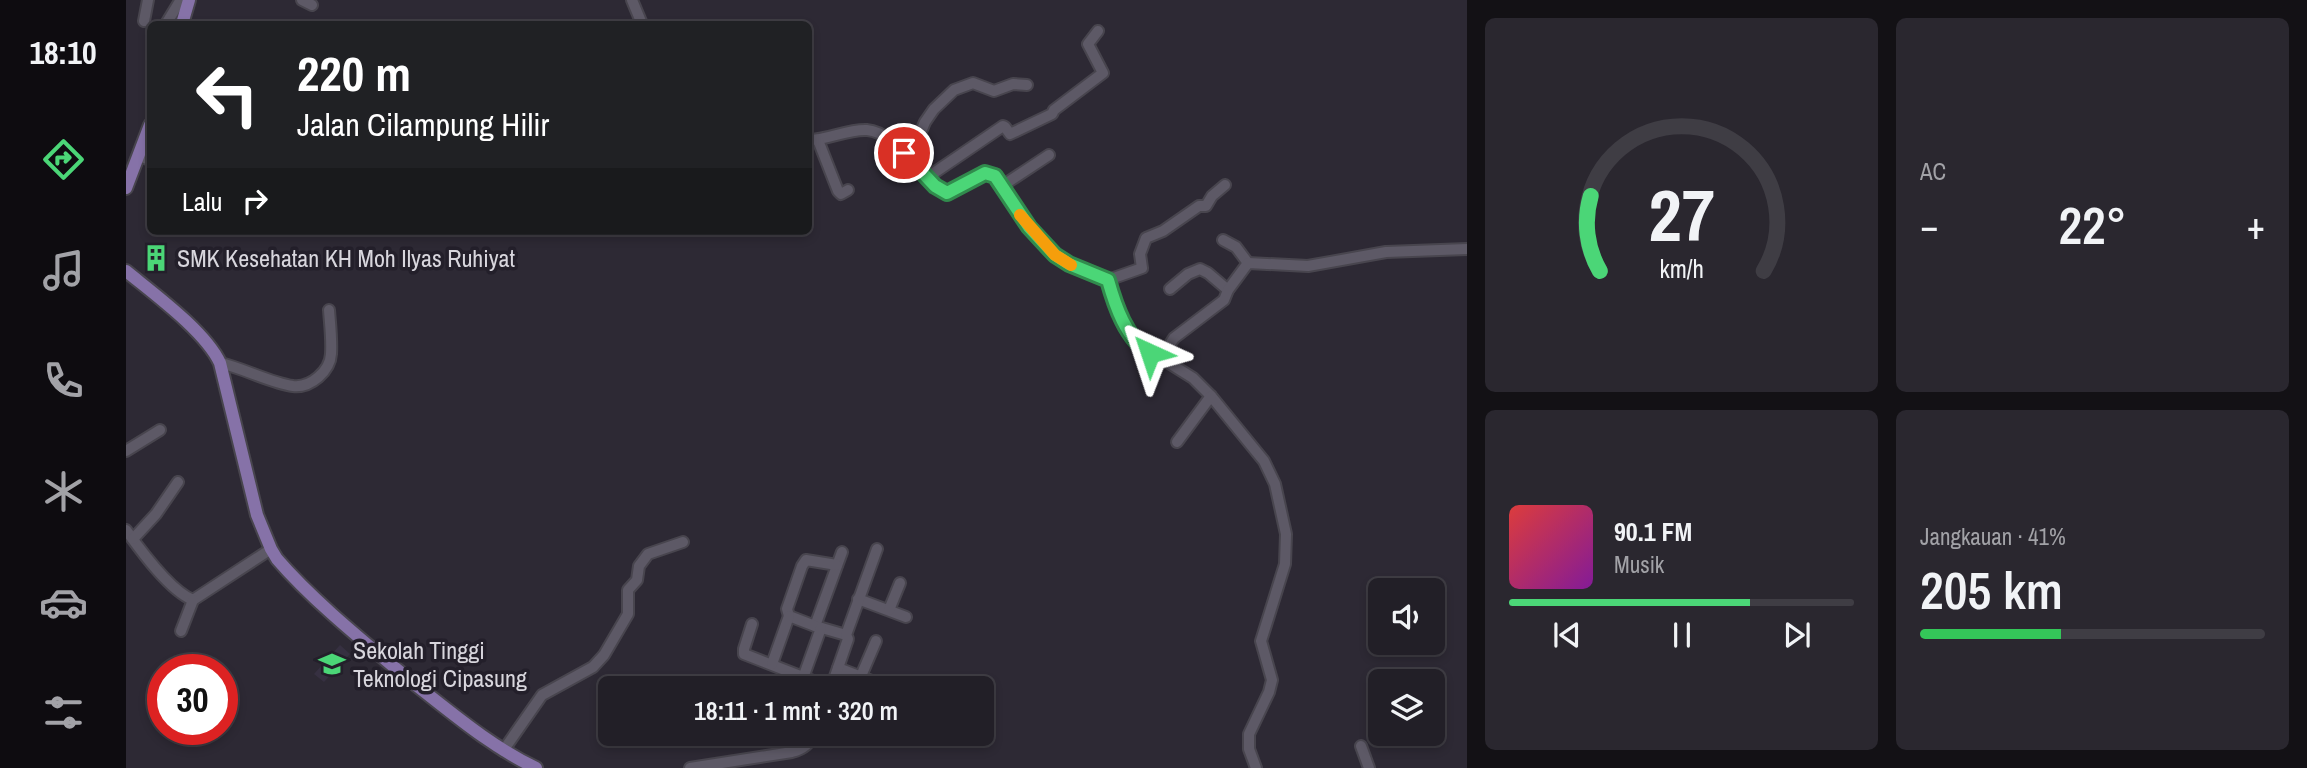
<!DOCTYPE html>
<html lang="id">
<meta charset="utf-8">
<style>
:root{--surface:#221f27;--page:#2a272f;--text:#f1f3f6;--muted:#a2a2a7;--line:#3f3d44;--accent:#4bd677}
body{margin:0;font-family:"Archivo Narrow",sans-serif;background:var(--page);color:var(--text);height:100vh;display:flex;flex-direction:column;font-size:26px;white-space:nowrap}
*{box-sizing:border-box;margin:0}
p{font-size:23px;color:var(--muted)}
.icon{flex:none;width:38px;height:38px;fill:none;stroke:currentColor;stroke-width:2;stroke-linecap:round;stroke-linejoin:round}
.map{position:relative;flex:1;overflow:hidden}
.sheet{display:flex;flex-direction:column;gap:18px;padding:18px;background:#131115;width:840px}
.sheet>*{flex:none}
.banner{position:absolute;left:21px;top:21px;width:665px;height:214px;border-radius:10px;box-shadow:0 4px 10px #0003,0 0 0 2px var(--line);background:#202124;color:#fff;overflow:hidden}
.tools{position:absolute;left:1242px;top:578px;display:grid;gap:14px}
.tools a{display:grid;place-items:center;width:77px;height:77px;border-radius:10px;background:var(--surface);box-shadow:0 4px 10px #0003,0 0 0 2px var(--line);font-size:35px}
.speed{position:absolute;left:21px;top:654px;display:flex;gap:14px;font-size:35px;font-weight:700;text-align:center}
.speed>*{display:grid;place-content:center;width:91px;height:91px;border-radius:50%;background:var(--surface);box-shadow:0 4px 10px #0003,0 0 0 2px var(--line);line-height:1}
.speed .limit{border:10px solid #d22;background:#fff;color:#111}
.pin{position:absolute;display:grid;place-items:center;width:60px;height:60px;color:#fff;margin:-30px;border:4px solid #fff;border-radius:50%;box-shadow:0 2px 7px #0007}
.me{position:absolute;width:77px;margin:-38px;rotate:318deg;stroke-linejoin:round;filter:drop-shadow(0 0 5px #0008)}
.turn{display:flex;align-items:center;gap:24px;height:147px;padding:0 35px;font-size:32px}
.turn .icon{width:91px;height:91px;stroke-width:2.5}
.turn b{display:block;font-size:49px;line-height:60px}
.then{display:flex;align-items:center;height:66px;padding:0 35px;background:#0003;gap:14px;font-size:26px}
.big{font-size:52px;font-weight:600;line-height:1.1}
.sheet .card{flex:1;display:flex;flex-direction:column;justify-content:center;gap:10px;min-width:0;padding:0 24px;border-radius:10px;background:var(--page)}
.sheet .dial{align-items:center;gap:0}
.dial svg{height:182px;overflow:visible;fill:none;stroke:var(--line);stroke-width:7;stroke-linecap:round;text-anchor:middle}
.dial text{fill:var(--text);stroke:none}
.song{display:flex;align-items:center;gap:21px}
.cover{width:84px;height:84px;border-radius:10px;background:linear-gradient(135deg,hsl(0 70% 55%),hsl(290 70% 35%))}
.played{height:7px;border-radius:4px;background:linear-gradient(90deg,var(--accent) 70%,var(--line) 70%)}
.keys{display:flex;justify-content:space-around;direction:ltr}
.heat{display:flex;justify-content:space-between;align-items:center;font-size:38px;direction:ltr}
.charge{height:10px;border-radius:5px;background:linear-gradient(90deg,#34c759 41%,var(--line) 0)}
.sheet .tiles{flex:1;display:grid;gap:18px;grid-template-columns:repeat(2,1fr)}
.trip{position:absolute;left:472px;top:676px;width:396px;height:70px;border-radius:10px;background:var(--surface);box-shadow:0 4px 10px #0003,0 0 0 2px var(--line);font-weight:600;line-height:70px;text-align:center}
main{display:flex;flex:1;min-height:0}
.menu{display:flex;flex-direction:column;width:126px;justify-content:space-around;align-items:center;background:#0e0c10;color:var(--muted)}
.menu .icon{width:49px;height:49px}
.menu .active{color:var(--accent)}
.menu b{font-size:32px;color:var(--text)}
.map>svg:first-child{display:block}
</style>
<main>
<nav class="menu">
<b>18:10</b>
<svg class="icon active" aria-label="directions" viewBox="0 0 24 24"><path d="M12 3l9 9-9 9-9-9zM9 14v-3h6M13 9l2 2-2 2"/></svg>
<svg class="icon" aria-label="music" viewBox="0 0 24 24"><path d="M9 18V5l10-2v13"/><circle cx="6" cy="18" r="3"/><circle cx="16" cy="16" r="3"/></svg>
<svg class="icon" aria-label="phone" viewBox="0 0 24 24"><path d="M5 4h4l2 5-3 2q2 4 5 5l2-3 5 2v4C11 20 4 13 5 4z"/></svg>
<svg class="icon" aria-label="climate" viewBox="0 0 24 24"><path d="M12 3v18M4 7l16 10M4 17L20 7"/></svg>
<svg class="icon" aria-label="car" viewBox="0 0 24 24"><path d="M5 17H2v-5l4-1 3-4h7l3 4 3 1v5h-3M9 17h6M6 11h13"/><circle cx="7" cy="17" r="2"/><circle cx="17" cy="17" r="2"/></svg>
<svg class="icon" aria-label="filters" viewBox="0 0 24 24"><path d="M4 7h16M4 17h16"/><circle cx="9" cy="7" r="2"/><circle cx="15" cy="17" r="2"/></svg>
</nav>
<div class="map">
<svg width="1341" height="768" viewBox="0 0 1341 768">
<rect width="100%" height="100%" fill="#2d2934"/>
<path fill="#363041" d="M 214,645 L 224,654 L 198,682 L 188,674 Z"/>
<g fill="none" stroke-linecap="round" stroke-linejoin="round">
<defs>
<g id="minor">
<path d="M 176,0 L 186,5"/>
<path d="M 506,0 L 516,24"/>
<path d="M 18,21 L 22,0"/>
<path d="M 40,24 L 54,1"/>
<path d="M 682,140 C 702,140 721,129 741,130 C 770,132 796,180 821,193 L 859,173 L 869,176 L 903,227 L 929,255 L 943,264 L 982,280 L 996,318 L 1013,347 L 1035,358 L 1067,378 L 1085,396 L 1138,461 L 1149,484 L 1160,534 L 1159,564 L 1135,641 L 1146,680 L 1143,692 L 1123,734 L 1123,749 L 1130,768"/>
<path d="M 692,140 L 712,191 L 715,194 L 722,190"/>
<path d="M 778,153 L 794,134 L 799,122 L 808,109 L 828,90 L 847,83 L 868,91 L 887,84 L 901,85"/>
<path d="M 13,156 L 24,160"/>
<path d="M 802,177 L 877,126 L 879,127 L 884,134 L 926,114 L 928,110 L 977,73 L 962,44 L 972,31"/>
<path d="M 876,186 L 923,155"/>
<path d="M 1097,240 L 1110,247 L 1122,263"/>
<path d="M 982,280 L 1016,268 L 1014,254 L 1020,238 L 1037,231 L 1073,206 L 1080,206 L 1086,196 L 1099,185"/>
<path d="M 1044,289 L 1062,274 L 1074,269 L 1082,273 L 1102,290"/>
<path d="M 1035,358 L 1048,338 L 1098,300 L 1102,290 L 1122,263 L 1182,266 L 1260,252 L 1341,249"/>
<path d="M 94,363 C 117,368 145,383 167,386 C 185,388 204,371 205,354 C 206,339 204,324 203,310"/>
<path d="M 1051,442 L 1085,396"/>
<path d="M 0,451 L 34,430"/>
<path d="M 0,530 C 15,551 44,591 67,600 L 145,549"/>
<path d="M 7,539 L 30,514 L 52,482"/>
<path d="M 716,552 L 689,626 L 720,635"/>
<path d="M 732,599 L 780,617"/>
<path d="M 763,610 L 774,583"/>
<path d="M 626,624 L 618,649 L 618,654 L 705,688"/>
<path d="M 689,626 L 663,616 L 661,609 L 676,566 L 680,560 L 711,565"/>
<path d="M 55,631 L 67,600"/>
<path d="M 646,664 L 663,616"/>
<path d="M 712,668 L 751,683"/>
<path d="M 735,676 L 750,641"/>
<path d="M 677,678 L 695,628"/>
<path d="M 705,688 L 722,639 L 720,635 L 751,549"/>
<path d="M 712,733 L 724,739"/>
<path d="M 1235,746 L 1243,768"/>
<path d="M 377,751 L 416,695 L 467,667 L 478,655 L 502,614 L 502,590 L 511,580 L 513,566 L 522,554 L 557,542"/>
<path d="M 564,768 L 666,752 C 678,749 683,744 689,733"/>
</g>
<g id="major">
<path d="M 56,24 L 63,0"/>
<path d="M 0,188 L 24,125"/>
<path d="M 0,271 C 28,294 79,331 94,363 L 131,515 L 145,549 L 151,559 C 188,602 242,645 286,682 C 326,713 364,746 410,768"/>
</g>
</defs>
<use href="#minor" stroke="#48454e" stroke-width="14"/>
<use href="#major" stroke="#48454e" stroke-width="16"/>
<use href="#minor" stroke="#5d5966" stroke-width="10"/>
<use href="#major" stroke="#8672a8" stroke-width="12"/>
</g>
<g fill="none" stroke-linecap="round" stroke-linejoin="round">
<defs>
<path id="route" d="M 778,153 L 809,186 L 821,193 L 859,173 L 869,176 L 903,227 L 929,255 L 943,264 L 982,280 C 989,305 1000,339 1024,353"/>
</defs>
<use href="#route" stroke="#318b4d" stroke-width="18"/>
<use href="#route" stroke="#4bd677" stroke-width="12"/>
<path stroke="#f59e0b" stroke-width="12" d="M 894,215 L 929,255 L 945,265"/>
</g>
<defs>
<symbol id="building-bare" viewBox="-9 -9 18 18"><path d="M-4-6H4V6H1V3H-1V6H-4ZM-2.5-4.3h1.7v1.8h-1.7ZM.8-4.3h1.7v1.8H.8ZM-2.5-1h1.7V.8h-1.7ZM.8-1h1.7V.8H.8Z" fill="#4bd677" stroke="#231f2a" stroke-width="2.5" paint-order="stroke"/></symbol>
<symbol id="school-bare" viewBox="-9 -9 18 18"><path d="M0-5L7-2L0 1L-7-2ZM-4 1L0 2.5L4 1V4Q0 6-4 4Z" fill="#4bd677" stroke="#231f2a" stroke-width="2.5" paint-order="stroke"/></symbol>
</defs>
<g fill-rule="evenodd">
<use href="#building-bare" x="11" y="239" width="38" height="38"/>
<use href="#school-bare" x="187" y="645" width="38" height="38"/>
</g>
<g text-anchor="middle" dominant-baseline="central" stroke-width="7" stroke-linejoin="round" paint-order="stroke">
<g font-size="24" fill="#d8d6dd" stroke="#231f2a" text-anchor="start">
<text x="51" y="258">SMK Kesehatan KH Moh Ilyas Ruhiyat</text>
<text x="227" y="650">Sekolah Tinggi<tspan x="227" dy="28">Teknologi Cipasung</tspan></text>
</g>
</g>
</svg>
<div class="tools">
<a><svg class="icon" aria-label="sound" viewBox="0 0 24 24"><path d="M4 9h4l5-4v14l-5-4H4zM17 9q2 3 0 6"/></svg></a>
<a><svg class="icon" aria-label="layers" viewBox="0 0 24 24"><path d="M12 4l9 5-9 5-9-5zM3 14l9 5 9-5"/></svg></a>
</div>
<div class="speed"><div class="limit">30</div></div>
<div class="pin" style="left:778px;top:153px;background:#d93025"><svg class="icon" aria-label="arrive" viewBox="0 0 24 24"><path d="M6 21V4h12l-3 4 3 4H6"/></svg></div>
<svg class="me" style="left:1024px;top:353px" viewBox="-20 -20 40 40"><path d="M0-17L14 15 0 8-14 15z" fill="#4bd677" stroke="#fff" stroke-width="4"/></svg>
<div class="trip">18:11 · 1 mnt · 320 m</div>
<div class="banner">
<div class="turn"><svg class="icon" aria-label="left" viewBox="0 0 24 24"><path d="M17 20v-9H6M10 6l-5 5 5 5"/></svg><div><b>220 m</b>Jalan Cilampung Hilir</div></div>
<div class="then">Lalu<svg class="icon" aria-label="right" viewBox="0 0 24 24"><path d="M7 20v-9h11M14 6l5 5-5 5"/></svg></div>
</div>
</div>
<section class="sheet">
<div class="tiles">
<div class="card dial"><svg viewBox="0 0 100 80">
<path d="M14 69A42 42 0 1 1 86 69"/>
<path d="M14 69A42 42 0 0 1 10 36" stroke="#4bd677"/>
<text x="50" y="56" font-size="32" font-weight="700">27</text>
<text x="50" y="72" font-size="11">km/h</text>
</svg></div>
<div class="card"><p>AC</p>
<div class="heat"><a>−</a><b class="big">22°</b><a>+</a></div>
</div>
<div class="card">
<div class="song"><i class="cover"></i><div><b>90.1 FM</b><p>Musik</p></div></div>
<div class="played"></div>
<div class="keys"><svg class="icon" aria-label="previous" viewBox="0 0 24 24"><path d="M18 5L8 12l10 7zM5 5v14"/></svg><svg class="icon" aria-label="pause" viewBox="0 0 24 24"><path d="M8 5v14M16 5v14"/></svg><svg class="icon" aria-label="next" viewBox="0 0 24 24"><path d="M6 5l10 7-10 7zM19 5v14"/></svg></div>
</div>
<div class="card"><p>Jangkauan · 41%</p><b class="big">205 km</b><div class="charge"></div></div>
</div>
</section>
</main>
